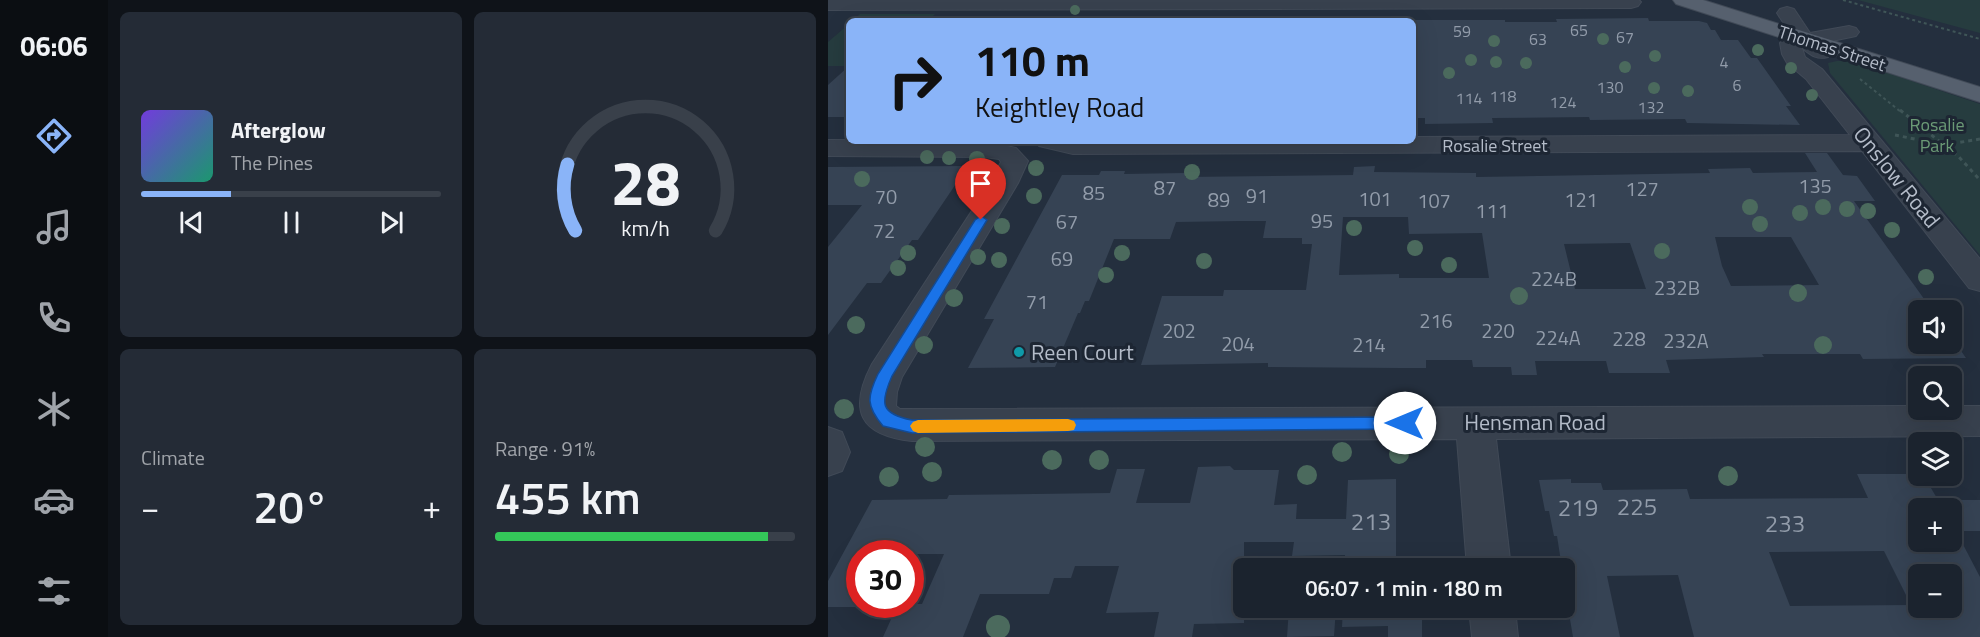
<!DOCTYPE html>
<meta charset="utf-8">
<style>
:root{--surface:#1b232e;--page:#242b36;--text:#f1f3f6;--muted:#a0a4aa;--line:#39404a;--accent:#8ab4f8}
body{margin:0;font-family:"Titillium Web",sans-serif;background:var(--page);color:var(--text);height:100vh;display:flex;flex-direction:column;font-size:22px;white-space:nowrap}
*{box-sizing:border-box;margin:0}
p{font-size:20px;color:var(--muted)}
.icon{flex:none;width:33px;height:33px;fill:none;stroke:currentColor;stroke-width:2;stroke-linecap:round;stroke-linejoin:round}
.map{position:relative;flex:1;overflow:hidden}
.sheet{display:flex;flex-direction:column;gap:12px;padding:12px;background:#0f1319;width:720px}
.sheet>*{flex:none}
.hud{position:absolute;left:18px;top:18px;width:570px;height:126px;border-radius:9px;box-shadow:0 6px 24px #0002,0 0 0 2px var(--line);background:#8ab4f8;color:#111;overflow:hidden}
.buttons{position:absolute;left:1080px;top:300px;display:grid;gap:12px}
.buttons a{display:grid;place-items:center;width:54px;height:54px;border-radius:9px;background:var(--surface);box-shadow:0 6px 24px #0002,0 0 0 2px var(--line);font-size:30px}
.speed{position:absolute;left:18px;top:540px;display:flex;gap:12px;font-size:30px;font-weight:700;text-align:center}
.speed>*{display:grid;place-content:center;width:78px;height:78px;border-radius:50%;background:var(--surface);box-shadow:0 6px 24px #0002,0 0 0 2px var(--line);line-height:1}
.speed .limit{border:9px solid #d22;background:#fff;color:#111}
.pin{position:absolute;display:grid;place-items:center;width:51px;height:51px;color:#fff;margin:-62px -26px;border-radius:50% 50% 50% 0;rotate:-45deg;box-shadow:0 0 6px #0007}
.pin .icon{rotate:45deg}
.me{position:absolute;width:66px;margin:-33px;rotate:270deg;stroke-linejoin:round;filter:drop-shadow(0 0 4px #0008)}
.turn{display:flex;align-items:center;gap:21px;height:126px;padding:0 30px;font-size:27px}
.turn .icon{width:78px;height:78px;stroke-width:2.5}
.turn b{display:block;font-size:42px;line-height:51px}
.big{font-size:45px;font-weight:600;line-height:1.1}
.sheet .tile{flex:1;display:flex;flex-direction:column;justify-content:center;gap:9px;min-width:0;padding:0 21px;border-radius:9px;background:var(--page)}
.sheet .dial{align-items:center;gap:0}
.dial svg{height:156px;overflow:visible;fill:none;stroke:var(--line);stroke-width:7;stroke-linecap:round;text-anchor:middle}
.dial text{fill:var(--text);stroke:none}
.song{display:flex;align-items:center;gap:18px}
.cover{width:72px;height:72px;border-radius:9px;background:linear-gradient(135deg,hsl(260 70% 55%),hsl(160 70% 35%))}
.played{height:6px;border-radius:3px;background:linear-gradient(90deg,var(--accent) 30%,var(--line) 30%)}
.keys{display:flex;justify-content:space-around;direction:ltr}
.heat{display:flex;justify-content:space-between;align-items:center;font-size:33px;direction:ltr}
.charge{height:9px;border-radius:4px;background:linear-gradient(90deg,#34c759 91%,var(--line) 0)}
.sheet .tiles{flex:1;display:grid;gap:12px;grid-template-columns:repeat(2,1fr)}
.trip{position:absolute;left:405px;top:558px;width:342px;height:60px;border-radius:9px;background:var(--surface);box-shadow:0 6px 24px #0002,0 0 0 2px var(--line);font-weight:600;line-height:60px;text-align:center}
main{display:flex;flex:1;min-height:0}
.menu{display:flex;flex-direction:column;width:108px;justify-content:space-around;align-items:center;background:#0b0e12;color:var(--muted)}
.menu .icon{width:42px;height:42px}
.menu .selected{color:var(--accent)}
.menu b{font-size:27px;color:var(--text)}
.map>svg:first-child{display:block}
</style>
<main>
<nav class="menu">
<b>06:06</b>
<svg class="icon selected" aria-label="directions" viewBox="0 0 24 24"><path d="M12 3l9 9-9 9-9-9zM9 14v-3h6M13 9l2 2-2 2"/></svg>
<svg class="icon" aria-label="music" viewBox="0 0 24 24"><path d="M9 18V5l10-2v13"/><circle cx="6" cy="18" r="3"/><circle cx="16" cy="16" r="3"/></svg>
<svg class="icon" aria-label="phone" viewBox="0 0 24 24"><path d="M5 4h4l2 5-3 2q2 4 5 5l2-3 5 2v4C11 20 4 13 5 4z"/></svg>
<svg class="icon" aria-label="climate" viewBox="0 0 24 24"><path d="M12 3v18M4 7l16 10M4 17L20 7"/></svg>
<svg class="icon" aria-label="car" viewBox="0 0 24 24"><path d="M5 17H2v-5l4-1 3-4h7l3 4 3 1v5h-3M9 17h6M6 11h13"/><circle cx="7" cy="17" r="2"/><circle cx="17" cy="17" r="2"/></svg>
<svg class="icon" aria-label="filters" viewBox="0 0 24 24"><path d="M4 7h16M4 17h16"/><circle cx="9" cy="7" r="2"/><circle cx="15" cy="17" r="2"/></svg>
</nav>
<section class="sheet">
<div class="tiles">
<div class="tile">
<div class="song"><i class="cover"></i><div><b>Afterglow</b><p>The Pines</p></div></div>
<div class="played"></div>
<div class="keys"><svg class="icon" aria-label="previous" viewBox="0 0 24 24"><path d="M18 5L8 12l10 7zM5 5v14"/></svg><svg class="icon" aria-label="pause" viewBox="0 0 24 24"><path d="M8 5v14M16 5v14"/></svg><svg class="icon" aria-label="next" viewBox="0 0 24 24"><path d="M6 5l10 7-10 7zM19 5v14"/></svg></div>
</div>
<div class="tile dial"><svg viewBox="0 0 100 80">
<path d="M14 69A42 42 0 1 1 86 69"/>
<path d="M14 69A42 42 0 0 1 10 35" stroke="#8ab4f8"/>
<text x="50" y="56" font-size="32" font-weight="700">28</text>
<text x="50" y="72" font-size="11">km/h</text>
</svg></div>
<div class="tile"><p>Climate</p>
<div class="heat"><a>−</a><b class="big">20°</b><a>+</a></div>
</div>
<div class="tile"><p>Range · 91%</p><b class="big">455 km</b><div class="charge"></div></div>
</div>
</section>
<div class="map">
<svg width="1152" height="637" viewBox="0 0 1152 637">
<rect width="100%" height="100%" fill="#242f3e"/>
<g fill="#263c3f">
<path d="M 1030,0 L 1152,0 L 1152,33 Z"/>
<path d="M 32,14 L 107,14 L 100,21 L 24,21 Z"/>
<path d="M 21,24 L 21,66 L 0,66 L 0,42 Z"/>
<path d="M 1009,61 L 1024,61 L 1152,104 L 1152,255 L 1002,73 L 1000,63 Z"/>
</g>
<g fill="#364354" fill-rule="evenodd">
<path d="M 820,18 L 821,21 L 871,21 L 879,23 L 883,30 L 887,30 L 893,40 L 910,40 L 923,58 L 929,58 L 963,106 L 958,106 L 972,125 L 859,123 L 857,119 L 762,120 L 761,117 L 664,118 L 665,123 L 597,124 L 597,118 L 585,118 L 585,20 L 677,20 L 677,22 L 729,22 L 728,19 Z"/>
<path d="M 21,66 L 21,117 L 0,117 L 0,85 Z"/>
<path d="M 977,153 L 999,153 L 1015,175 L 1029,176 L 1047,201 L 1026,201 L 1104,310 L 1090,310 L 1090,344 L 1124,344 L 1124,338 L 1138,358 L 1035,359 L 1032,354 L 934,354 L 936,357 L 838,360 L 842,373 L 781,373 L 778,361 L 707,361 L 709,375 L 684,375 L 683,367 L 645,367 L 644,360 L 598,360 L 598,368 L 571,368 L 440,367 L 440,363 L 313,365 L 334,296 L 395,296 L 396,290 L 478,290 L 484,244 L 474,244 L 474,238 L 435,238 L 438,221 L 413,221 L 348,222 L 342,239 L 286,239 L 261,301 L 257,301 L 252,313 L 250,313 L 227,367 L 140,368 L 166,319 L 156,319 L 234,175 L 271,175 L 273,171 L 297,171 L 296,174 L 358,173 L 357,177 L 525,175 L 526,167 L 547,166 L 546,172 L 648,173 L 648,177 L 882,173 L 880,169 L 922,168 L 925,173 L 989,172 ZM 515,217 L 580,217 L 581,234 L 654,233 L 661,278 L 571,278 L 571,274 L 511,275 ZM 887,237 L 963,237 L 991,285 L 903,286 L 894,266 ZM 802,243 L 818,289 L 747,289 L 736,244 Z"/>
<path d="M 140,166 L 90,240 L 84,240 L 53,283 L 39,283 L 0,335 L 0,247 L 34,205 L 0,205 L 0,167 Z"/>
<path d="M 402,466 L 406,470 L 451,470 L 446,505 L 469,504 L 468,519 L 518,519 L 520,480 L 568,479 L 568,563 L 599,563 L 599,568 L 516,568 L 517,555 L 464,556 L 466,542 L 416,542 L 416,623 L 366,624 L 364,637 L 326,637 L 331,612 L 278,613 L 291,566 L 247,566 L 243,578 L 226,578 L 221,594 L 152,594 L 135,637 L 55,637 L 70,604 L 94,604 L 116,554 L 32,554 L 32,607 L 0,607 L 0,581 L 44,500 L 119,499 L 121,495 L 282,493 L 289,469 L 317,469 L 308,503 L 362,503 L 370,467 Z"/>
<path d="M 1029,474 L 1090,474 L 1096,476 L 1110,500 L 1152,500 L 1152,531 L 1128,531 L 1152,577 L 1152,637 L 866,637 L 850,575 L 779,576 L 792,637 L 745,637 L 736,584 L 736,568 L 734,568 L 729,536 L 726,536 L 721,511 L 717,511 L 711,480 L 743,479 L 743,483 L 773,483 L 775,490 L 859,489 L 862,499 L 1040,498 ZM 1090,508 L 1124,508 L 1124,542 L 1090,542 ZM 1056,551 L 1083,605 L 962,606 L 941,552 ZM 1090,574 L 1124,574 L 1124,608 L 1090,608 Z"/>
<path d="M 461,608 L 508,608 L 506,636 L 459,637 Z"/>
<path d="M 515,608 L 600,608 L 600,615 L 594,615 L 594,637 L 560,637 L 560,626 L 514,627 Z"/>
</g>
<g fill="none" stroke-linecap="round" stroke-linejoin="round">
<defs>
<g id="minor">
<path d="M 0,0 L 811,0 L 813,2 L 810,6 L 803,8 L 0,10 Z"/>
<path d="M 959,7 L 966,9 L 982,33 L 1021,26 L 1028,28 L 1031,32 L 1028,36 L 994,43 L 1003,52 L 1000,57 C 988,60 983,55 974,48 L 977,57 L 994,69 L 1152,259 L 1152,291 L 1141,288 L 1034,151 L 245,154 L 211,146 L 207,141 L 585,141 L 585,137 L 1022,135 L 978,79 L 959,63 L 954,54 L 952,43 L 956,39 L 964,36 L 949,13 L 952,9 Z"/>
<path d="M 0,140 L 156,141 L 188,148 L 200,161 L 190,183 L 74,377 L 69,392 L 68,406 L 72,409 L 1090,406 L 1090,410 L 1124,410 L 1124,406 L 1152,406 L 1152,436 L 668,439 L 683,568 L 639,568 L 629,439 L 84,441 C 31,435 20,410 44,364 L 162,183 L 173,162 L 171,159 L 156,157 L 0,156 Z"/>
<path d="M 0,427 L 14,432 L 22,452 L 14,471 L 0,476 Z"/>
<path d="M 641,608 L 687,608 L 690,637 L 644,637 Z"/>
</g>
<path id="major" d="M 845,0 L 875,0 L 1152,87 L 1152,102 L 848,4 Z"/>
</defs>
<use href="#minor" stroke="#414a57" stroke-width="2"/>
<use href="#major" stroke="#414a57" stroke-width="2"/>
<g stroke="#3f5557" stroke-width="2" stroke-dasharray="3 3" stroke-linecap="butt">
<path d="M 1015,0 L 1152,39"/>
<path d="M 1032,79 L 1073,112"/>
</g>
<g stroke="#3f5557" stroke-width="3" stroke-dasharray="4 4" stroke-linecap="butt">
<path d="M 1072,110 L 1116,145"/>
<path d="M 1067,135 L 1116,145"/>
<path d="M 1152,139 L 1116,145 L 1131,157 L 1152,180"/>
</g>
<use href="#minor" fill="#38414e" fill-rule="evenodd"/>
<use href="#major" fill="#56606e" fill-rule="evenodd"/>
</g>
<g fill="#4b6a5d">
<circle cx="247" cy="10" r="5"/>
<circle cx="775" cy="39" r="6"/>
<circle cx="666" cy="41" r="6"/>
<circle cx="930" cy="50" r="6"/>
<circle cx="827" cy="56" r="6"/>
<circle cx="643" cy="60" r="6"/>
<circle cx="668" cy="62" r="6"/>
<circle cx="698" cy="63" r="6"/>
<circle cx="797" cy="67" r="6"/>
<circle cx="963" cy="68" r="6"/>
<circle cx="621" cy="73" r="6"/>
<circle cx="826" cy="88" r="6"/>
<circle cx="860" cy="91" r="6"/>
<circle cx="984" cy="95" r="6"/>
<circle cx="99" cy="157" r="7"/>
<circle cx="121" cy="158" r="7"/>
<circle cx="149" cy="159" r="8"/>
<circle cx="208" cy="168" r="8"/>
<circle cx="364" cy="172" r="8"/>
<circle cx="34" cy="179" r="8"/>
<circle cx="206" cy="196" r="8"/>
<circle cx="922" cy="207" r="8"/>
<circle cx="995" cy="207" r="8"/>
<circle cx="1019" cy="209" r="8"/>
<circle cx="1040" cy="211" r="8"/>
<circle cx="972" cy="213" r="8"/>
<circle cx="932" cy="224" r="8"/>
<circle cx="174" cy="226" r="8"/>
<circle cx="526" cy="228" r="8"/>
<circle cx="1064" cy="230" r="8"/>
<circle cx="587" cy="248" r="8"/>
<circle cx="834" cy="251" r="8"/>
<circle cx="80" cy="253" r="8"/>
<circle cx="294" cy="253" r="8"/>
<circle cx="150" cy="257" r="8"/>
<circle cx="171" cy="260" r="8"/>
<circle cx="376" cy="261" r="8"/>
<circle cx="621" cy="265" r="8"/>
<circle cx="70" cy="268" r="8"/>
<circle cx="278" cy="275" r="8"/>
<circle cx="1098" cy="277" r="8"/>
<circle cx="970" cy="293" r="9"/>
<circle cx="691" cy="296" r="9"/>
<circle cx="126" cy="298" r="9"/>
<circle cx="28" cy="325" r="9"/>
<circle cx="96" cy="345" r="9"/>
<circle cx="995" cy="345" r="9"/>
<circle cx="16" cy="409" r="10"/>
<circle cx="97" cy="447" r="10"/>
<circle cx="514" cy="452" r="10"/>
<circle cx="571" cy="454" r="10"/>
<circle cx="224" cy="460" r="10"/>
<circle cx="271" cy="460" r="10"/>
<circle cx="104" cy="472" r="10"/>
<circle cx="479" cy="475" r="10"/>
<circle cx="900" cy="476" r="10"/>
<circle cx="61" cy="477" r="10"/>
<circle cx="170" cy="627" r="12"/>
</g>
<path fill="#1a73e8" stroke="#114b97" stroke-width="1.5" d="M 153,216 L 159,220 L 64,376 C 52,403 52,414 84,420 L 577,417 L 582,419 L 584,423 L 582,427 L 577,429 L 84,433 L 55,426 C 38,406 39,397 50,374 L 147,220 Z"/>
<path fill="#f59e0b" d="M 240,419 L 246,421 L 248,425 L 246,430 L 240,431 L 90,433 L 85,431 L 82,426 L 85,422 L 90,420 Z"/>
<circle fill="#0f9aa8" stroke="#1d2633" stroke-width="2" cx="191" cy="352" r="6"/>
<g text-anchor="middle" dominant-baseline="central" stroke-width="6" stroke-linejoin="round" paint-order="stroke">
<g font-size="16" fill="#929caa">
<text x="751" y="30">65</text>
<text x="634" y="31">59</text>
<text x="797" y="37">67</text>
<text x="710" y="39">63</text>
<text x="896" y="62">4</text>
<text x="909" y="85">6</text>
<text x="782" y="87">130</text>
<text x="675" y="96">118</text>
<text x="641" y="98">114</text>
<text x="735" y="102">124</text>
<text x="823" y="107">132</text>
</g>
<g font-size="18" fill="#b4bcc9" stroke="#1d2633">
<text transform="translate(1004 48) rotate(18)">Thomas Street</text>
<text x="667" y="145">Rosalie Street</text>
</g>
<g font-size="18" fill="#6b9a76" stroke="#1d2633">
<text x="1109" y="124">Rosalie<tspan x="1109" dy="21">Park</tspan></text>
</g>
<g font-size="20" fill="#929caa">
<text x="987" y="185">135</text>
<text x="337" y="187">87</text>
<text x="814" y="188">127</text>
<text x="266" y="192">85</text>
<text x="429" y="195">91</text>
<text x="58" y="196">70</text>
<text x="547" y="198">101</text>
<text x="391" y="199">89</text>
<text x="753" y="199">121</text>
<text x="606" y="200">107</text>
<text x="664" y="210">111</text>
<text x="494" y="220">95</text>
<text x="239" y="221">67</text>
<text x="56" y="230">72</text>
<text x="234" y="258">69</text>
<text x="726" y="278">224B</text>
<text x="849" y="287">232B</text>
<text x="209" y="301">71</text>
<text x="608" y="320">216</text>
<text x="351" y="330">202</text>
<text x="670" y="330">220</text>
<text x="730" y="337">224A</text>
<text x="801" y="338">228</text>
<text x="858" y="340">232A</text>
<text x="410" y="343">204</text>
<text x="541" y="344">214</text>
</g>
<g font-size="22" fill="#b4bcc9" stroke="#1d2633">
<text transform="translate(1069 177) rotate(51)">Onslow Road</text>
<text x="707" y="422">Hensman Road</text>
</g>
<g font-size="22" fill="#b4bcc9" stroke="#1d2633" text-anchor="start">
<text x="203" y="352">Reen Court</text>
</g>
<g font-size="24" fill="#929caa">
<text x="809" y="506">225</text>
<text x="750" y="507">219</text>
<text x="543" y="521">213</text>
<text x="957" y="523">233</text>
</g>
</g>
</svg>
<div class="buttons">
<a><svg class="icon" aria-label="sound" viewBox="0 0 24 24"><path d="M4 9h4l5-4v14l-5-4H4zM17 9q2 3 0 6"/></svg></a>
<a><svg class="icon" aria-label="search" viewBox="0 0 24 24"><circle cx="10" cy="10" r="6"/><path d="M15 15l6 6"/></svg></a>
<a><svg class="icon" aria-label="layers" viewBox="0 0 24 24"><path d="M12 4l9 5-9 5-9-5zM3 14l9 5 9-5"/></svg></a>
<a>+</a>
<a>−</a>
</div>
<div class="speed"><div class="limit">30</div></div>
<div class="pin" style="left:153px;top:220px;background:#d93025"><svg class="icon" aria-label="arrive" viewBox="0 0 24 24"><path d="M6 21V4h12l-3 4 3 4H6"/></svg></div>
<svg class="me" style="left:577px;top:423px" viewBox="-20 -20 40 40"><circle r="19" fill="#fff"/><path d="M0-13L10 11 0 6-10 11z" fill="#1a73e8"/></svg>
<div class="trip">06:07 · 1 min · 180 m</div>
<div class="hud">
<div class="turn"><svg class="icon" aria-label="right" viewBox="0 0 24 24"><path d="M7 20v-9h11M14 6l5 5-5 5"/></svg><div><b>110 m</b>Keightley Road</div></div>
</div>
</div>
</main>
